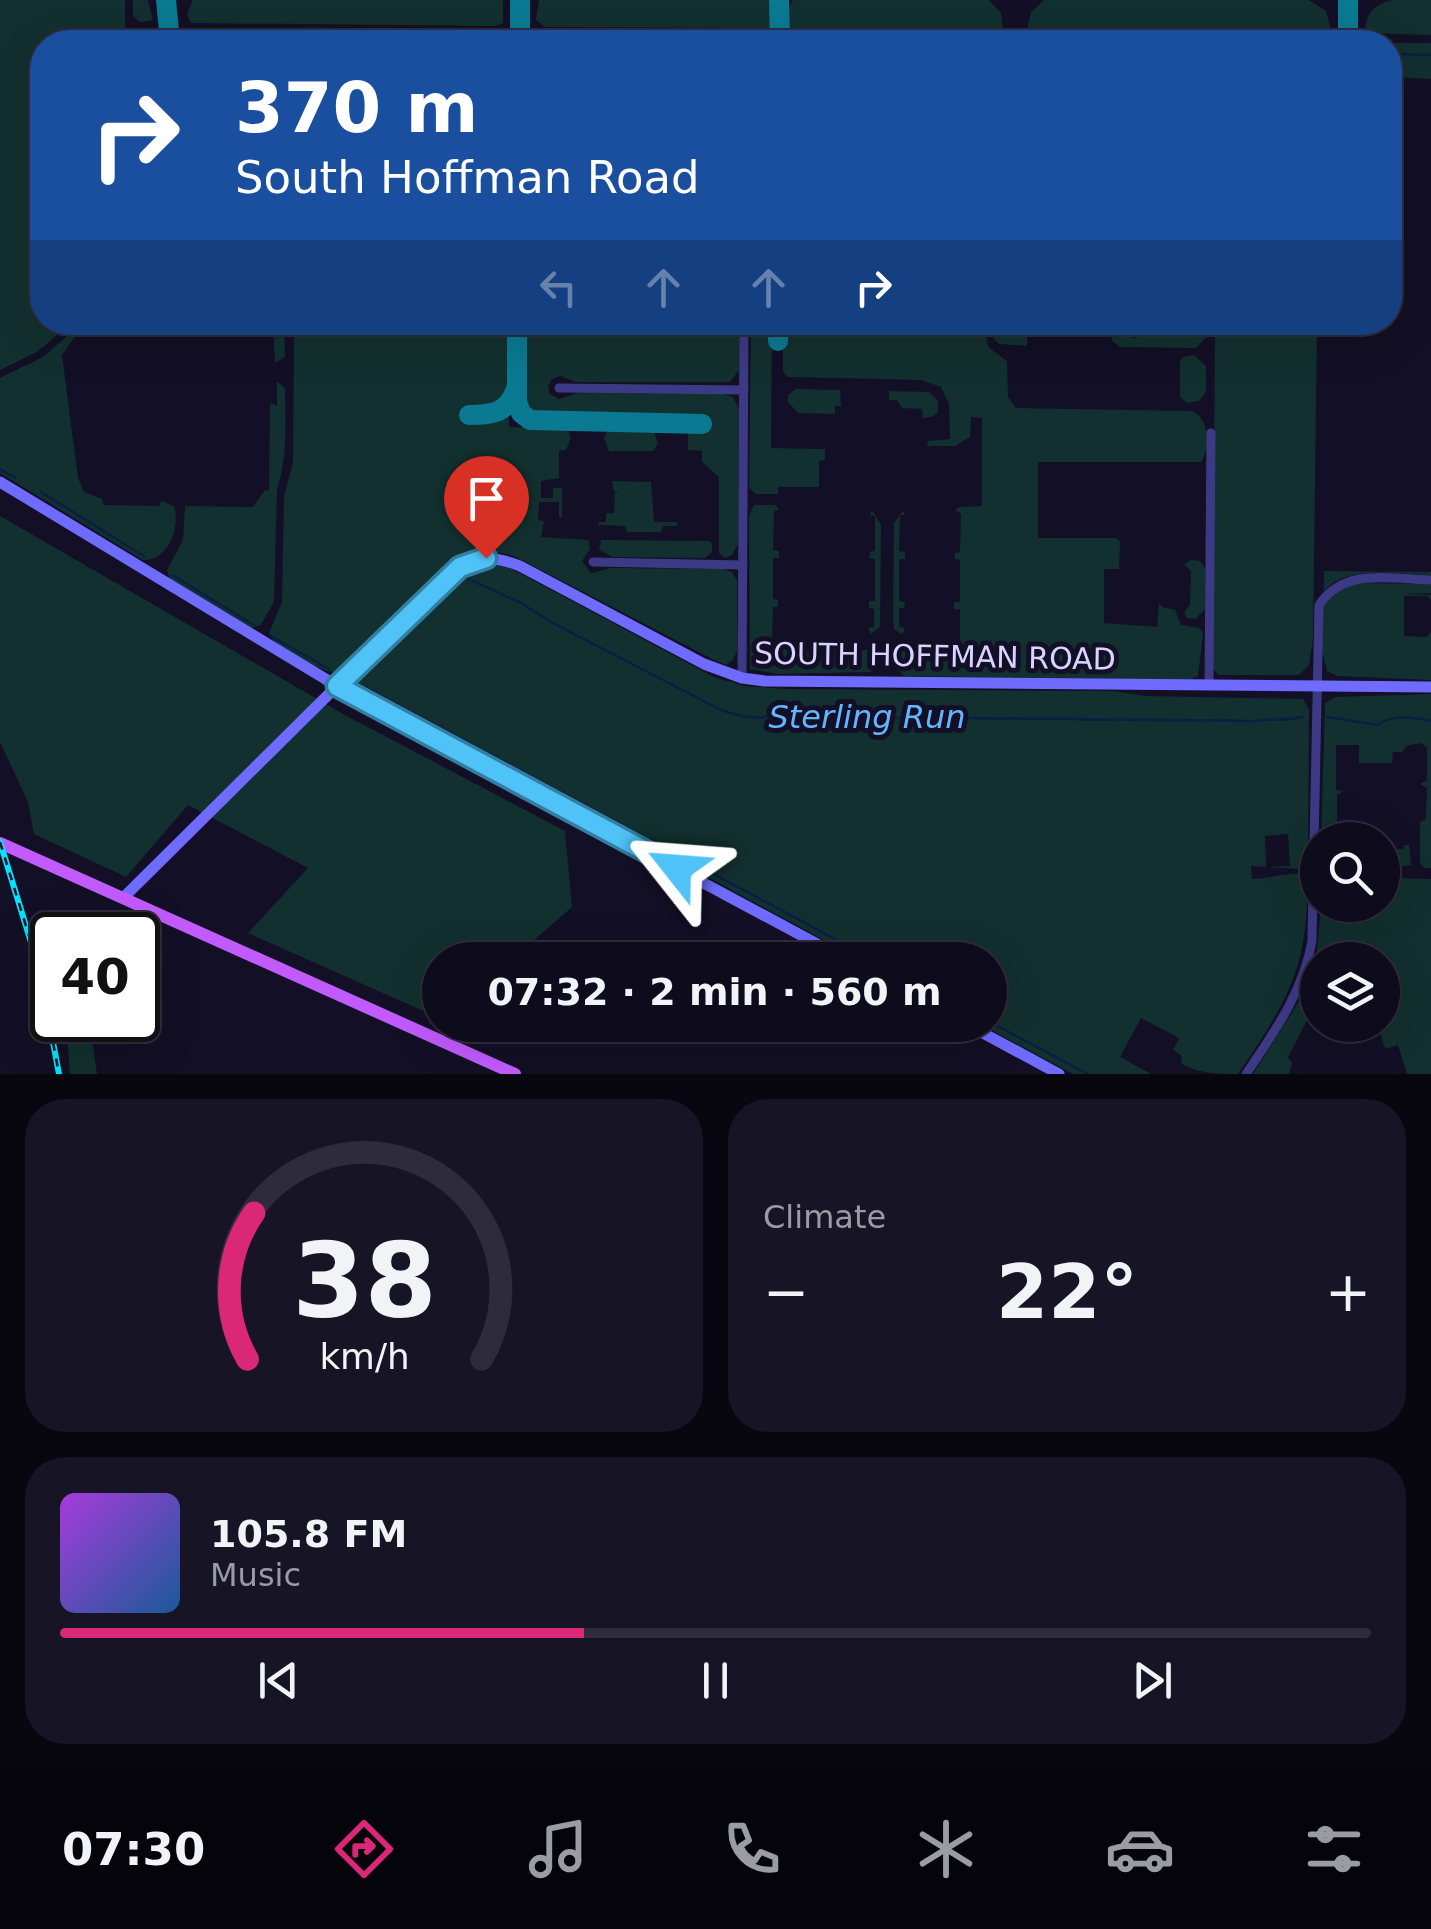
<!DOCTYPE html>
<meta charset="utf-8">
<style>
:root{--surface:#0e0b1c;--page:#171425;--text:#f1f3f6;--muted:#9b9ba3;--line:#2e2b3b;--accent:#db2777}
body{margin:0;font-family:"DejaVu Sans",sans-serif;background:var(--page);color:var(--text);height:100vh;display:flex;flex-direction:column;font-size:38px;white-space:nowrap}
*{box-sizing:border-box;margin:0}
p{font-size:32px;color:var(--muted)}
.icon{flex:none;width:55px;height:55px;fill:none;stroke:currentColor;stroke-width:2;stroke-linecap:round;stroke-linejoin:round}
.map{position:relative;height:1074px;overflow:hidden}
.details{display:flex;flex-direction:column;gap:25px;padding:25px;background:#08060f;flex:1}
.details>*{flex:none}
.top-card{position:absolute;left:30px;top:30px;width:1372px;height:305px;border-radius:40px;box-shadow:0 10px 40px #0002,0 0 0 2px var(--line);background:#1a4fa0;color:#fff;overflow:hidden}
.controls{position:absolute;left:1300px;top:822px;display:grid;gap:20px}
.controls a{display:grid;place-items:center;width:100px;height:100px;border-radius:50%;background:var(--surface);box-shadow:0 10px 40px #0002,0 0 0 2px var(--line);font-size:50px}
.speed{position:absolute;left:30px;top:912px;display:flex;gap:20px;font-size:50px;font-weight:700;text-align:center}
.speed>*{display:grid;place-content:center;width:130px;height:130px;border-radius:50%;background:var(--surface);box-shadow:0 10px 40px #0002,0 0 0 2px var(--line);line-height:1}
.speed .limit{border:5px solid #111;border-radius:15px;background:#fff;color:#111}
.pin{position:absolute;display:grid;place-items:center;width:85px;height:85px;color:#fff;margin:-102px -42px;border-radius:50% 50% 50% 0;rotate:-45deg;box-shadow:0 0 10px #0007}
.pin .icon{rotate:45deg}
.me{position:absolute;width:110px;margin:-55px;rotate:298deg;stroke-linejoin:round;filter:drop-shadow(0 0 8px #0008)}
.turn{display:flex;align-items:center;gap:35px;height:210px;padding:0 40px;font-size:45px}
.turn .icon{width:130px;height:130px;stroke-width:2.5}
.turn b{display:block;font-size:70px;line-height:85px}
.lanes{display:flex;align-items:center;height:95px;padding:0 40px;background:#0003;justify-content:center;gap:50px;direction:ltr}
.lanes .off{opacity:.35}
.big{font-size:75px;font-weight:700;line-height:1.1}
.details .card{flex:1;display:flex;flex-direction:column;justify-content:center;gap:15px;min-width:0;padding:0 35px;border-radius:40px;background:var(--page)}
.details .dial{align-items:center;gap:0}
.dial svg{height:260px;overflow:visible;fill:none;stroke:var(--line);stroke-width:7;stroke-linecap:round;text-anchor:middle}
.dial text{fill:var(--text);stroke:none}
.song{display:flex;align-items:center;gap:30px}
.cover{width:120px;height:120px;border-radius:15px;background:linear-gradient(135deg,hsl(280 70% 55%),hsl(210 70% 35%))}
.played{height:10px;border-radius:5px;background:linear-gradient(90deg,var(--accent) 40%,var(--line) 40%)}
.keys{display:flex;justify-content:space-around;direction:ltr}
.heat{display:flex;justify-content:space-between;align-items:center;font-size:55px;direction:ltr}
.details .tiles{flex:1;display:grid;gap:25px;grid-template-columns:1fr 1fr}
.card:last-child{grid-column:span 2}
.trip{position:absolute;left:422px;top:942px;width:585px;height:100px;border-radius:50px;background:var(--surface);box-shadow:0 10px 40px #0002,0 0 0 2px var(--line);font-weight:700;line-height:100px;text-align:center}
.tabs{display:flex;height:160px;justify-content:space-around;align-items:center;background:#06040b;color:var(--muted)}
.tabs .icon{width:70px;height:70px}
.tabs .active{color:var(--accent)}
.tabs b{font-size:45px;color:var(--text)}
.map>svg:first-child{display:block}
</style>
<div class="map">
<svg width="1431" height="1074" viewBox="0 0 1431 1074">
<rect width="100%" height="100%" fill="#130f26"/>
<g fill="#12302f" fill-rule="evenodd">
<path d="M 0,0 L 125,0 L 125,42 L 42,42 L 42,322 L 71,323 L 37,352 L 0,370 Z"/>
<path d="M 133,0 L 148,0 L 153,20 L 140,22 L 133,16 Z"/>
<path d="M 193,0 L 503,0 L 503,23 L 495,26 L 191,23 L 187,14 Z"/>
<path d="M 539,0 L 770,0 L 775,10 L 776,28 L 545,27 L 536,20 Z"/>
<path d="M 793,0 L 989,0 L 1001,13 L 1003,32 L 790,29 L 787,28 L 788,9 Z"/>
<path d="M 1044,0 L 1309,0 L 1326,11 L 1331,30 L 1325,34 L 1027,31 L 1031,12 Z"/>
<path d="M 1393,0 L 1431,0 L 1431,35 L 1366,33 C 1363,15 1376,3 1393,0 Z"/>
<path d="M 193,31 L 499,34 L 506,35 L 510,42 L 187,42 L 187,34 Z"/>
<path d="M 541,34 L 772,36 L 776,42 L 531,42 L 535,36 Z"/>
<path d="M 789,37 L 1002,39 L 1004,42 L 787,42 Z"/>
<path d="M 1027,39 L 1329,42 L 1027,42 Z"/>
<path d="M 1390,43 L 1431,43 L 1431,79 L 1390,77 Z"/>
<path d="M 82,323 L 85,323 L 62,355 L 78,478 L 84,492 L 102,499 L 103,505 L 159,506 L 161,501 L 174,506 C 181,527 168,561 143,560 L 0,473 L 0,378 L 43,357 Z"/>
<path d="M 273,323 L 284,323 L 285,357 L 275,363 Z"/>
<path d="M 306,323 L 510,323 L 509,427 L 567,428 L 571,438 L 566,450 L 559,451 L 559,478 L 541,481 L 541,498 L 553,498 L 553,488 L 562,488 L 562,517 L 559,517 L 559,502 L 539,502 L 538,520 L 544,521 L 541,537 L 589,540 L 590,549 L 582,561 L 591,573 L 611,568 L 723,569 L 732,572 L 737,581 L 737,651 L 733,660 L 726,665 L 712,659 L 518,558 C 497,549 478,550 458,561 L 341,673 C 323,674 275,650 269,633 L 282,602 L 284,496 L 293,462 L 294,335 L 298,326 Z"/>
<path d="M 526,323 L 740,323 L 739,370 L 730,382 L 576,382 L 560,376 L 552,379 L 548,386 L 550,394 L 559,399 L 578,393 L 723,394 L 733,397 L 739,409 L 738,544 L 732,555 L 725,558 L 719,553 L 719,477 L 702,462 L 702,451 L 688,450 L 688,429 L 703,430 L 704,418 L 556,417 L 533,413 L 525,400 Z"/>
<path d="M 751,323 L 772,323 L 771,448 L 825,449 L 825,460 L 819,461 L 819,487 L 778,487 L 778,494 L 756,494 L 749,488 Z"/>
<path d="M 783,323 L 984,323 L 988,347 L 1007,361 L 1008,397 L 1016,408 L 1192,411 C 1209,418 1211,447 1201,462 L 1038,462 L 1038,538 L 1116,538 L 1120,542 L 1119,569 L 1104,569 L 1104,623 L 1157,627 L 1159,603 L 1162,607 L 1175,610 L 1181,625 L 1199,628 L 1203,633 L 1198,676 L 1189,680 L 905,676 C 894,670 894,663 895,651 L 901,645 L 904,645 L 905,650 L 924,651 L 925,645 L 931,645 L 932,650 L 951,651 L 952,643 L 960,642 L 960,609 L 954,609 L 954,602 L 960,602 L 960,560 L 955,559 L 955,553 L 960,552 L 961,514 L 955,510 L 959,507 L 982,506 L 982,418 L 971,417 L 970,437 L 955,446 L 927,446 L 928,441 L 950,439 L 949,404 L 941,387 L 921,380 L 787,377 L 783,371 Z"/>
<path d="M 990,323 L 1027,323 L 1027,346 L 999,344 L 993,338 Z"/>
<path d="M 1116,323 L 1207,323 L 1207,336 L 1196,348 L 1120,347 L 1111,340 L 1114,335 L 1136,338 L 1139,332 L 1134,326 L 1118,330 Z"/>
<path d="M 1215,323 L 1317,323 L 1313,638 L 1309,665 L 1299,675 L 1219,675 L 1213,669 Z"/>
<path d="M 1194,355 L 1206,366 L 1206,392 L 1199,401 L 1187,403 L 1180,397 L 1180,361 L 1183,357 Z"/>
<path d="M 277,381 L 285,388 C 285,422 288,457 277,489 L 274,602 L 261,625 L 249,629 L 170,579 L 167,570 L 183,540 L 185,506 L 253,507 L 264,491 L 269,490 L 270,403 L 277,406 Z"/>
<path d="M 796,389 L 840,390 L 841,406 L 835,406 L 835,414 L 798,413 L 788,402 L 788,395 Z"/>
<path d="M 889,391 L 929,392 L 938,401 L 938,412 L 932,417 L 923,418 L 922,409 L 902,408 L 897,400 L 889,400 Z"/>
<path d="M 609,428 L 653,428 L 658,443 L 653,451 L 609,451 L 604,438 Z"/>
<path d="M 612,481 L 651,482 L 654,522 L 677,522 L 677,526 L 663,526 L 661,532 L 627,532 L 625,526 L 598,525 L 599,522 L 606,522 L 606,513 L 614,513 L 615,492 L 620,491 L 614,491 Z"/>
<path d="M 754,505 L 776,505 L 779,510 L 774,511 L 773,550 L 779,551 L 779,558 L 773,558 L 773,599 L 778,600 L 778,607 L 773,607 L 772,641 L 779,641 L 780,649 L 818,650 L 819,644 L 825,644 L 826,650 L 868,650 L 869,644 L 873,645 L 879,653 L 878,663 L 871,672 L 778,674 L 750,669 L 749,516 Z"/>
<path d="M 872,510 L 881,525 L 880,627 L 871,634 L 868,628 L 874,627 L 874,609 L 869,608 L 869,601 L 875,601 L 875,559 L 869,558 L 870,552 L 875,551 L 875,516 L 870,515 Z"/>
<path d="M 903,511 L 905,515 L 900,515 L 899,551 L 905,552 L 905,559 L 899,559 L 899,601 L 905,602 L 904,608 L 899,608 L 899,627 L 904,628 L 904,632 L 901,634 L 894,629 L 893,619 L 894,523 Z"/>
<path d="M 0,516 L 345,715 L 565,831 L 572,907 L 517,955 L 503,960 L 440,960 L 440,1002 L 428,1013 L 248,933 L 308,868 L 188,805 L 126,877 L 34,834 L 28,802 L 0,742 Z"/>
<path d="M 601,540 L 709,541 L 712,543 L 712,552 L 705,558 L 613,557 L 599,550 Z"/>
<path d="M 1191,560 L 1200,561 L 1205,568 L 1205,609 L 1195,619 L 1187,618 L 1184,612 L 1190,605 L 1191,571 L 1184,564 Z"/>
<path d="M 494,564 L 512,569 L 714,677 L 745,686 L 785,689 L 1114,691 L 1145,696 L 1303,699 L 1309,710 L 1308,864 L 1301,869 L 1251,866 L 1252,879 C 1271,878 1285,873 1303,874 L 1308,878 C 1307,972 1289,998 1238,1074 C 1217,1074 1200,1074 1182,1064 L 1181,1055 L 1173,1050 L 1179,1038 L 1141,1018 L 1120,1057 L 1151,1074 L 1073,1074 L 982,1025 L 990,1025 L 990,960 L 861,960 L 361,690 L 358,683 L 360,673 L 459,577 L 472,568 ZM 1288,834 L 1290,866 L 1266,867 L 1265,836 Z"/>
<path d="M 1324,571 L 1431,572 L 1431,575 C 1398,575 1347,564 1324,591 Z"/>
<path d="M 1353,583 L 1431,584 L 1431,593 L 1406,594 L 1431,595 L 1431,601 L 1428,596 L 1404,596 L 1404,636 L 1427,637 L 1431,631 L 1431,680 L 1337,676 L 1327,671 C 1322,653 1313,611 1330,595 C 1335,590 1346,587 1353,583 Z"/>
<path d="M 1431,694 L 1431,868 L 1424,868 L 1420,862 L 1420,822 L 1426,819 L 1427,788 L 1420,784 L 1427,780 L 1427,747 L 1420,743 L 1406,746 L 1402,752 L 1393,752 L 1392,763 L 1359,763 L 1359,745 L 1336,745 L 1336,790 L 1343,791 L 1337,795 L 1337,822 L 1356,823 L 1358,834 L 1355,840 L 1321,840 L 1325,703 L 1336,697 Z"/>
<path d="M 1383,844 L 1384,849 L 1403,849 L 1404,845 L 1409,845 L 1411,865 L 1383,868 Z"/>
<path d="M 1383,878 L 1431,879 L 1431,1074 L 1407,1074 L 1398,1045 L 1385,1049 L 1378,1025 L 1382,1025 L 1382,960 L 1318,960 L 1317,989 L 1308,980 L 1317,951 L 1321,905 L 1382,905 Z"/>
<path d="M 1309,994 L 1317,998 L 1317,1008 L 1314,1007 L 1288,1057 L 1292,1063 L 1289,1074 L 1253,1074 L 1301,998 Z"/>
<path d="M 66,1020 L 89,1020 L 97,1074 L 70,1074 Z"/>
</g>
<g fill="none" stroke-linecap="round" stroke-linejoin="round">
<g stroke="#0a1f44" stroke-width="2.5">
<path d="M 1391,54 L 1431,55"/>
<path d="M 0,469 L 16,478"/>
<path d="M 41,492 L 145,557"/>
<path d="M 172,575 L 254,625"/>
<path d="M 464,577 L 521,603 L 551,622 L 721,710 C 739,716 758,721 775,714 L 925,719 L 959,714 L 965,718 L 1257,721 C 1273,718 1286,721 1302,717"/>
<path d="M 271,636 L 329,669"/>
<path d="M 365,687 L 874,960"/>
<path d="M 1327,717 L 1378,725 C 1391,714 1414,717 1431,721"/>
<path d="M 990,1022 L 1088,1074"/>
</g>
<g stroke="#0a7a92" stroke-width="20">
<path d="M 166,0 L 170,42"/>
<path d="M 520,0 L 520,42"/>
<path d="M 779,0 L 780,42"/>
<path d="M 1348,42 L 1348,0"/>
<path d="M 517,322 L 517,402 L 521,413 L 530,420 L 702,424"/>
<path d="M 778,341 L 778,322"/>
<path d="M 469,415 C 492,415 508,413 516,389"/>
</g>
<g stroke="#3d3a85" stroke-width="9">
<path d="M 559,388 L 744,390"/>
<path d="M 593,562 L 743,565"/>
<path d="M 742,678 L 744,322"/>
<path d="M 1209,686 L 1211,433"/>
<path d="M 1246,1074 C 1275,1031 1303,992 1312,941 L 1319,605 C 1344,567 1390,579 1431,580"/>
</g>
<g stroke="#6f6bff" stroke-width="11">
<path d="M 0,482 L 337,686 L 847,960"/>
<path d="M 123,898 L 433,591 C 464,563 478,549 520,566 L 704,664 L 742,678 L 765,681 L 1431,687"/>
<path d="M 968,1025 L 1059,1074"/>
</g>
<path stroke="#c25bff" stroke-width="12" d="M 0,843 L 515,1074"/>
<defs>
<path id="rail" d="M 0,842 L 39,968 L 59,1074"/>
</defs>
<use href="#rail" stroke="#00e5ff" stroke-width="6"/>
<use href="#rail" stroke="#130f26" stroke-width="2.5" stroke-dasharray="8" stroke-linecap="butt"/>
</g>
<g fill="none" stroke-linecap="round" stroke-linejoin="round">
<defs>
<path id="route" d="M 486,558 L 460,567 L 337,686 L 677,868"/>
</defs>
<use href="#route" stroke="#337fa1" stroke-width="25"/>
<use href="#route" stroke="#4fc3f7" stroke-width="18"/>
</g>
<g text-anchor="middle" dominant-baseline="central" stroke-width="10" stroke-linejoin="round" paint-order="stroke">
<g font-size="30" fill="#d9d4ff" stroke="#130f26">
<text transform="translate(935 656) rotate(1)">SOUTH HOFFMAN ROAD</text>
</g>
<g font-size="32" font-style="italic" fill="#62b6ff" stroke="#130f26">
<text x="867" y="717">Sterling Run</text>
</g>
</g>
</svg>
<div class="controls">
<a><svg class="icon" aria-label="search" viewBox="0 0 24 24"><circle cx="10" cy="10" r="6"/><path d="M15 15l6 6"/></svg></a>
<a><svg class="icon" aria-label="layers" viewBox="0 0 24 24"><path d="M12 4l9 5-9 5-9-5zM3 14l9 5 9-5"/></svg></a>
</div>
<div class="speed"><div class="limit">40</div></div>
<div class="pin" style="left:486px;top:558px;background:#d93025"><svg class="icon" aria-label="arrive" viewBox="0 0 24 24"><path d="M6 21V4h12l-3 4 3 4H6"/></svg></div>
<svg class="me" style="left:677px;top:868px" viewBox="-20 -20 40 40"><path d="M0-17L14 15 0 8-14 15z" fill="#4fc3f7" stroke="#fff" stroke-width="4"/></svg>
<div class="trip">07:32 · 2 min · 560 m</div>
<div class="top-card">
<div class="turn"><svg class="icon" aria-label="right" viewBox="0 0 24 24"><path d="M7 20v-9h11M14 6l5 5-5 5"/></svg><div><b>370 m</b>South Hoffman Road</div></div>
<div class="lanes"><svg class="icon off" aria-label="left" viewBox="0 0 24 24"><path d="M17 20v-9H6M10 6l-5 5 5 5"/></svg><svg class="icon off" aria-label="ahead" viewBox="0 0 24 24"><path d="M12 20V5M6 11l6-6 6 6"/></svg><svg class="icon off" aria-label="ahead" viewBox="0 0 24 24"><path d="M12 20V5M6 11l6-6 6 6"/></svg><svg class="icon" aria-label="right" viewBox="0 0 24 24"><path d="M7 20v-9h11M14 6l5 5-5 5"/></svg></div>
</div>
</div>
<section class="details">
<div class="tiles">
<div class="card dial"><svg viewBox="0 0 100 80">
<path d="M14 69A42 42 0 1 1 86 69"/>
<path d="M14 69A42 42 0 0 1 16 24" stroke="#db2777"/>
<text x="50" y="56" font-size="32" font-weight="700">38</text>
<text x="50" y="72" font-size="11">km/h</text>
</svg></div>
<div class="card"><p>Climate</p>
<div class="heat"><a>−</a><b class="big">22°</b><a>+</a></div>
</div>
<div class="card">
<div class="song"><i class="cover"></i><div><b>105.8 FM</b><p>Music</p></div></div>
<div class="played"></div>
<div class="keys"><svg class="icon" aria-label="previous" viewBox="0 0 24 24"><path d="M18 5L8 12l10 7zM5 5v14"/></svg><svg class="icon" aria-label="pause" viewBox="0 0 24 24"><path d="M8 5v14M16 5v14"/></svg><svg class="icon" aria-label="next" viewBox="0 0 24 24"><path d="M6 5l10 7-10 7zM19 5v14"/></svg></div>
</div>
</div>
</section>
<nav class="tabs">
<b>07:30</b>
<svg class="icon active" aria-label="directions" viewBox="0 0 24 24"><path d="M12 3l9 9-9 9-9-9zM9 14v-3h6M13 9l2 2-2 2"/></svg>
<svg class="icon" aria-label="music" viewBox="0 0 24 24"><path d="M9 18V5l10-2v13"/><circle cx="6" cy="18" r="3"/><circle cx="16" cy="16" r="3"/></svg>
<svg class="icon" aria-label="phone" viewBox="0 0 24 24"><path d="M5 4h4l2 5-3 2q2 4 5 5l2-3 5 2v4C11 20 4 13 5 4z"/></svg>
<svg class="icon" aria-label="climate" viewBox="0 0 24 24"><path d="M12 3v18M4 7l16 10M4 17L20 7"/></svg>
<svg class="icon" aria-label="car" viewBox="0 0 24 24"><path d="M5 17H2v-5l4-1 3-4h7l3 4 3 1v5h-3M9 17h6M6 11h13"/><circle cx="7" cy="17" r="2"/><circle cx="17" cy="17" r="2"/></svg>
<svg class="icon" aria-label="filters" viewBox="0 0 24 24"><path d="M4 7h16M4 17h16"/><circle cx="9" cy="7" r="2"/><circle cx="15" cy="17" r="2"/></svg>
</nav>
